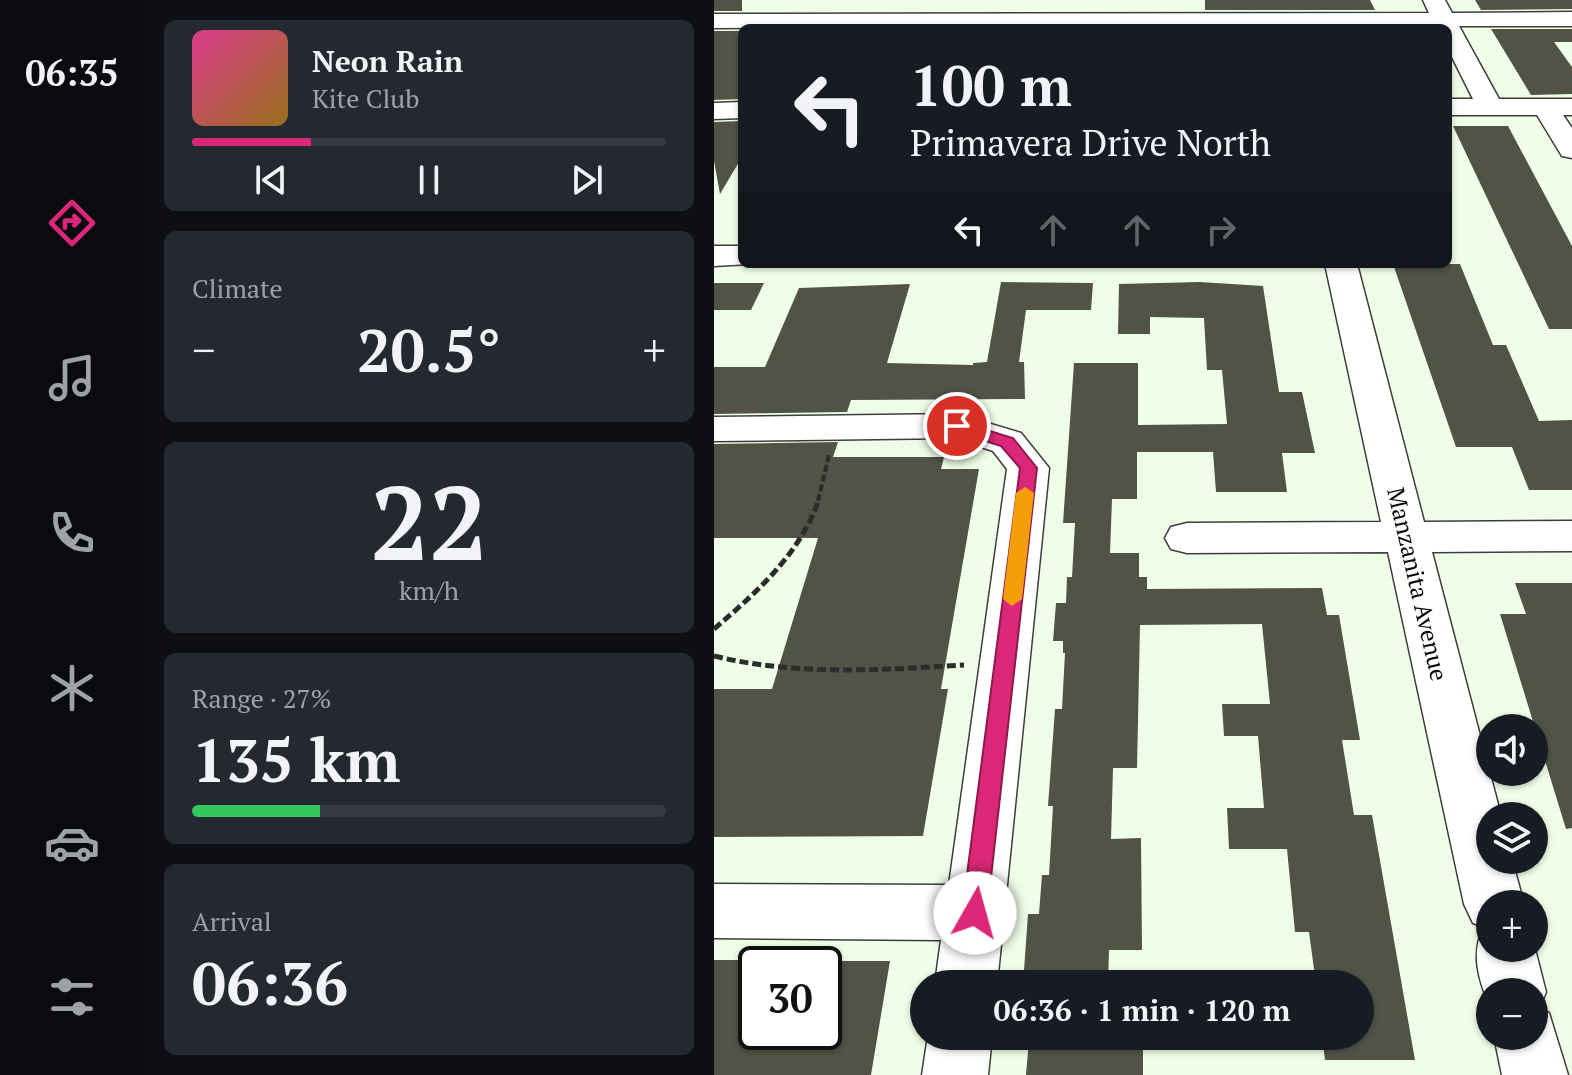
<!DOCTYPE html>
<meta charset="utf-8">
<style>
:root{--surface:#171b24;--page:#242831;--text:#f1f3f6;--muted:#9ea1a6;--line:#363941;--accent:#db2777}
body{margin:0;font-family:"PT Serif",serif;background:var(--page);color:var(--text);height:100vh;display:flex;flex-direction:column;font-size:30px;white-space:nowrap}
*{box-sizing:border-box;margin:0}
p{font-size:26px;color:var(--muted)}
.icon{flex:none;width:44px;height:44px;fill:none;stroke:currentColor;stroke-width:2;stroke-linecap:round;stroke-linejoin:round}
.map{position:relative;flex:1;overflow:hidden}
.details{display:flex;flex-direction:column;gap:20px;padding:20px;background:#0d0f14;width:570px}
.details>*{flex:none}
.hud{position:absolute;left:24px;top:24px;width:714px;height:244px;border-radius:12px;box-shadow:0 2px 6px #0004;background:#171b24;color:var(--text);overflow:hidden}
.tools{position:absolute;left:762px;top:714px;display:grid;gap:16px}
.tools a{display:grid;place-items:center;width:72px;height:72px;border-radius:50%;background:var(--surface);box-shadow:0 2px 6px #0004;font-size:40px}
.speed{position:absolute;left:24px;top:946px;display:flex;gap:16px;font-size:40px;font-weight:700;text-align:center}
.speed>*{display:grid;place-content:center;width:104px;height:104px;border-radius:50%;background:var(--surface);box-shadow:0 2px 6px #0004;line-height:1}
.speed .limit{border:4px solid #111;border-radius:12px;background:#fff;color:#111}
.pin{position:absolute;display:grid;place-items:center;width:68px;height:68px;color:#fff;margin:-34px;border:4px solid #fff;border-radius:50%;box-shadow:0 2px 8px #0007}
.me{position:absolute;width:88px;margin:-44px;rotate:7deg;stroke-linejoin:round;filter:drop-shadow(0 0 6px #0008)}
.turn{display:flex;align-items:center;gap:28px;height:168px;padding:0 40px;font-size:36px}
.turn .icon{width:104px;height:104px;stroke-width:2.5}
.turn b{display:block;font-size:56px;line-height:68px}
.lanes{display:flex;align-items:center;height:76px;padding:0 40px;background:#0003;justify-content:center;gap:40px;direction:ltr}
.lanes .off{opacity:.35}
.big{font-size:60px;font-weight:600;line-height:1.1}
.details .widget{flex:1;display:flex;flex-direction:column;justify-content:center;gap:12px;min-width:0;padding:0 28px;border-radius:12px;background:var(--page)}
.details .dial{align-items:center;gap:0}
.dial b{font-size:104px;line-height:1}
.song{display:flex;align-items:center;gap:24px}
.cover{width:96px;height:96px;border-radius:12px;background:linear-gradient(135deg,hsl(330 70% 55%),hsl(40 70% 35%))}
.played{height:8px;border-radius:4px;background:linear-gradient(90deg,var(--accent) 25%,var(--line) 25%)}
.keys{display:flex;justify-content:space-around;direction:ltr}
.heat{display:flex;justify-content:space-between;align-items:center;font-size:44px;direction:ltr}
.charge{height:12px;border-radius:6px;background:linear-gradient(90deg,#34c759 27%,var(--line) 0)}
.trip{position:absolute;left:196px;top:970px;width:464px;height:80px;border-radius:40px;background:var(--surface);box-shadow:0 2px 6px #0004;font-weight:600;line-height:80px;text-align:center}
main{display:flex;flex:1;min-height:0}
.menu{display:flex;flex-direction:column;width:144px;justify-content:space-around;align-items:center;background:#090b0e;color:var(--muted)}
.menu .icon{width:56px;height:56px}
.menu .on{color:var(--accent)}
.menu b{font-size:36px;color:var(--text)}
.map>svg:first-child{display:block}
</style>
<main>
<nav class="menu">
<b>06:35</b>
<svg class="icon on" aria-label="directions" viewBox="0 0 24 24"><path d="M12 3l9 9-9 9-9-9zM9 14v-3h6M13 9l2 2-2 2"/></svg>
<svg class="icon" aria-label="music" viewBox="0 0 24 24"><path d="M9 18V5l10-2v13"/><circle cx="6" cy="18" r="3"/><circle cx="16" cy="16" r="3"/></svg>
<svg class="icon" aria-label="phone" viewBox="0 0 24 24"><path d="M5 4h4l2 5-3 2q2 4 5 5l2-3 5 2v4C11 20 4 13 5 4z"/></svg>
<svg class="icon" aria-label="climate" viewBox="0 0 24 24"><path d="M12 3v18M4 7l16 10M4 17L20 7"/></svg>
<svg class="icon" aria-label="car" viewBox="0 0 24 24"><path d="M5 17H2v-5l4-1 3-4h7l3 4 3 1v5h-3M9 17h6M6 11h13"/><circle cx="7" cy="17" r="2"/><circle cx="17" cy="17" r="2"/></svg>
<svg class="icon" aria-label="filters" viewBox="0 0 24 24"><path d="M4 7h16M4 17h16"/><circle cx="9" cy="7" r="2"/><circle cx="15" cy="17" r="2"/></svg>
</nav>
<section class="details">
<div class="widget">
<div class="song"><i class="cover"></i><div><b>Neon Rain</b><p>Kite Club</p></div></div>
<div class="played"></div>
<div class="keys"><svg class="icon" aria-label="previous" viewBox="0 0 24 24"><path d="M18 5L8 12l10 7zM5 5v14"/></svg><svg class="icon" aria-label="pause" viewBox="0 0 24 24"><path d="M8 5v14M16 5v14"/></svg><svg class="icon" aria-label="next" viewBox="0 0 24 24"><path d="M6 5l10 7-10 7zM19 5v14"/></svg></div>
</div>
<div class="widget"><p>Climate</p>
<div class="heat"><a>−</a><b class="big">20.5°</b><a>+</a></div>
</div>
<div class="widget dial"><b>22</b><p>km/h</p></div>
<div class="widget"><p>Range · 27%</p><b class="big">135 km</b><div class="charge"></div></div>
<div class="widget"><p>Arrival</p><b class="big">06:36</b></div>
</section>
<div class="map">
<svg width="858" height="1075" viewBox="0 0 858 1075">
<rect width="100%" height="100%" fill="#efffe7"/>
<g fill="#505346">
<rect x="0" y="0" width="28" height="11"/>
<path d="M 491,0 L 656,0 L 661,10 L 491,10 Z"/>
<path d="M 761,0 L 858,0 L 858,9 L 767,10 Z"/>
<path d="M 777,29 L 858,29 L 858,42 L 840,42 L 858,67 L 858,94 L 817,95 Z"/>
<path d="M 0,31 L 28,31 L 28,99 L 0,100 Z"/>
<path d="M 28,121 L 28,157 L 6,194 L 0,161 L 0,122 Z"/>
<path d="M 739,126 L 794,126 L 858,246 L 858,329 L 835,329 Z"/>
<path d="M 679,264 L 746,264 L 779,345 L 792,345 L 825,421 L 858,420 L 858,490 L 815,490 L 798,447 L 742,447 Z"/>
<path d="M 287,282 L 379,283 L 377,310 L 312,310 L 305,362 L 310,362 L 311,399 L 137,400 L 133,412 L 0,414 L 0,367 L 51,367 L 85,288 L 196,284 L 173,363 L 259,365 L 259,363 L 273,362 Z"/>
<path d="M 486,282 L 549,286 L 565,392 L 588,392 L 601,453 L 568,453 L 573,492 L 502,492 L 499,452 L 423,452 L 423,499 L 398,499 L 396,553 L 425,553 L 425,577 L 433,577 L 433,589 L 608,588 L 613,615 L 625,615 L 646,740 L 628,740 L 640,815 L 658,815 L 701,1060 L 611,1060 L 608,1036 L 646,1036 L 646,984 L 602,984 L 595,932 L 581,932 L 573,849 L 515,849 L 513,808 L 550,808 L 544,736 L 510,736 L 508,704 L 556,704 L 548,624 L 426,625 L 423,768 L 399,768 L 397,839 L 427,838 L 428,950 L 395,950 L 394,984 L 309,984 L 314,914 L 325,914 L 328,875 L 335,875 L 339,806 L 334,806 L 341,709 L 348,709 L 351,653 L 349,653 L 349,641 L 339,641 L 342,603 L 352,603 L 353,577 L 358,577 L 361,523 L 349,523 L 360,363 L 424,363 L 424,425 L 513,424 L 508,370 L 493,370 L 490,318 L 436,317 L 436,334 L 404,334 L 405,284 Z"/>
<path d="M 0,283 L 50,283 L 37,310 L 0,310 Z"/>
<path d="M 124,442 L 119,457 L 230,457 L 227,469 L 265,469 L 227,689 L 234,689 L 209,836 L 0,837 L 0,689 L 58,689 L 104,538 L 0,538 L 0,444 Z"/>
<path d="M 801,583 L 858,583 L 858,828 L 852,829 L 786,614 L 812,614 Z"/>
<path d="M 0,960 L 42,960 L 42,1032 L 110,1032 L 110,961 L 176,961 L 157,1075 L 0,1075 Z"/>
<path d="M 315,1040 L 429,1040 L 429,1075 L 312,1075 Z"/>
</g>
<g fill="none" stroke-linecap="round" stroke-linejoin="round">
<defs>
<g id="minor">
<path d="M 709,0 L 731,0 L 738,13 L 858,12 L 858,26 L 745,26 L 785,99 L 858,99 L 858,115 L 849,115 L 858,128 L 858,158 L 848,156 L 823,115 L 734,115 L 734,99 L 759,99 L 734,49 L 734,28 L 722,26 L 0,28 L 0,14 L 715,13 Z"/>
<path d="M 28,102 L 28,118 L 0,119 L 0,103 Z"/>
<path d="M 0,246 L 28,246 L 28,264 L 35,264 L 0,266 Z"/>
<path d="M 611,264 L 643,264 L 710,522 L 858,521 L 858,551 L 718,552 L 787,816 L 776,816 L 776,860 L 798,860 L 810,904 L 776,904 L 776,948 L 820,948 L 820,945 L 832,992 L 825,1009 L 835,1013 L 854,1075 L 788,1075 L 780,1036 L 820,1036 L 820,992 L 776,992 L 776,1007 C 765,981 756,953 770,927 L 759,923 L 750,904 L 674,552 L 473,553 L 457,549 L 451,538 L 457,527 L 473,523 L 667,522 Z"/>
<path d="M 243,414 L 307,433 L 335,468 L 283,984 L 221,984 L 227,940 L 0,938 L 0,884 L 235,885 L 293,469 L 279,451 L 240,438 L 0,441 L 0,417 Z"/>
<path d="M 214,1036 L 278,1036 L 274,1075 L 208,1075 Z"/>
</g>
</defs>
<use href="#minor" stroke="#3d3d3d" stroke-width="3"/>
<path stroke="#2c2c2c" stroke-width="4" stroke-dasharray="7 3" stroke-linecap="butt" d="M 104,501 L 115,455"/>
<g stroke="#2c2c2c" stroke-width="5" stroke-dasharray="9 4" stroke-linecap="butt">
<path d="M 0,629 C 42,593 87,553 105,499"/>
<path d="M 0,656 C 83,676 166,670 250,665"/>
</g>
<use href="#minor" fill="#fff" fill-rule="evenodd"/>
</g>
<path fill="#db2777" stroke="#8e194d" stroke-width="2" d="M 243,421 L 299,438 L 323,468 L 273,913 L 269,921 L 261,925 L 252,921 L 248,913 L 306,468 L 287,446 L 237,430 L 234,426 Z"/>
<path fill="#f59e0b" d="M 311,487 L 320,493 L 308,599 L 298,606 L 289,599 L 302,493 Z"/>
<g text-anchor="middle" dominant-baseline="central" stroke-width="8" stroke-linejoin="round" paint-order="stroke">
<g font-size="24" fill="#0a0a0a" stroke="#fff">
<text transform="translate(704 584) rotate(77)">Manzanita Avenue</text>
</g>
</g>
</svg>
<div class="tools">
<a><svg class="icon" aria-label="sound" viewBox="0 0 24 24"><path d="M4 9h4l5-4v14l-5-4H4zM17 9q2 3 0 6"/></svg></a>
<a><svg class="icon" aria-label="layers" viewBox="0 0 24 24"><path d="M12 4l9 5-9 5-9-5zM3 14l9 5 9-5"/></svg></a>
<a>+</a>
<a>−</a>
</div>
<div class="speed"><div class="limit">30</div></div>
<div class="pin" style="left:243px;top:426px;background:#d93025"><svg class="icon" aria-label="arrive" viewBox="0 0 24 24"><path d="M6 21V4h12l-3 4 3 4H6"/></svg></div>
<svg class="me" style="left:261px;top:913px" viewBox="-20 -20 40 40"><circle r="19" fill="#fff"/><path d="M0-13L10 11 0 6-10 11z" fill="#db2777"/></svg>
<div class="trip">06:36 · 1 min · 120 m</div>
<div class="hud">
<div class="turn"><svg class="icon" aria-label="left" viewBox="0 0 24 24"><path d="M17 20v-9H6M10 6l-5 5 5 5"/></svg><div><b>100 m</b>Primavera Drive North</div></div>
<div class="lanes"><svg class="icon" aria-label="left" viewBox="0 0 24 24"><path d="M17 20v-9H6M10 6l-5 5 5 5"/></svg><svg class="icon off" aria-label="ahead" viewBox="0 0 24 24"><path d="M12 20V5M6 11l6-6 6 6"/></svg><svg class="icon off" aria-label="ahead" viewBox="0 0 24 24"><path d="M12 20V5M6 11l6-6 6 6"/></svg><svg class="icon off" aria-label="right" viewBox="0 0 24 24"><path d="M7 20v-9h11M14 6l5 5-5 5"/></svg></div>
</div>
</div>
</main>
